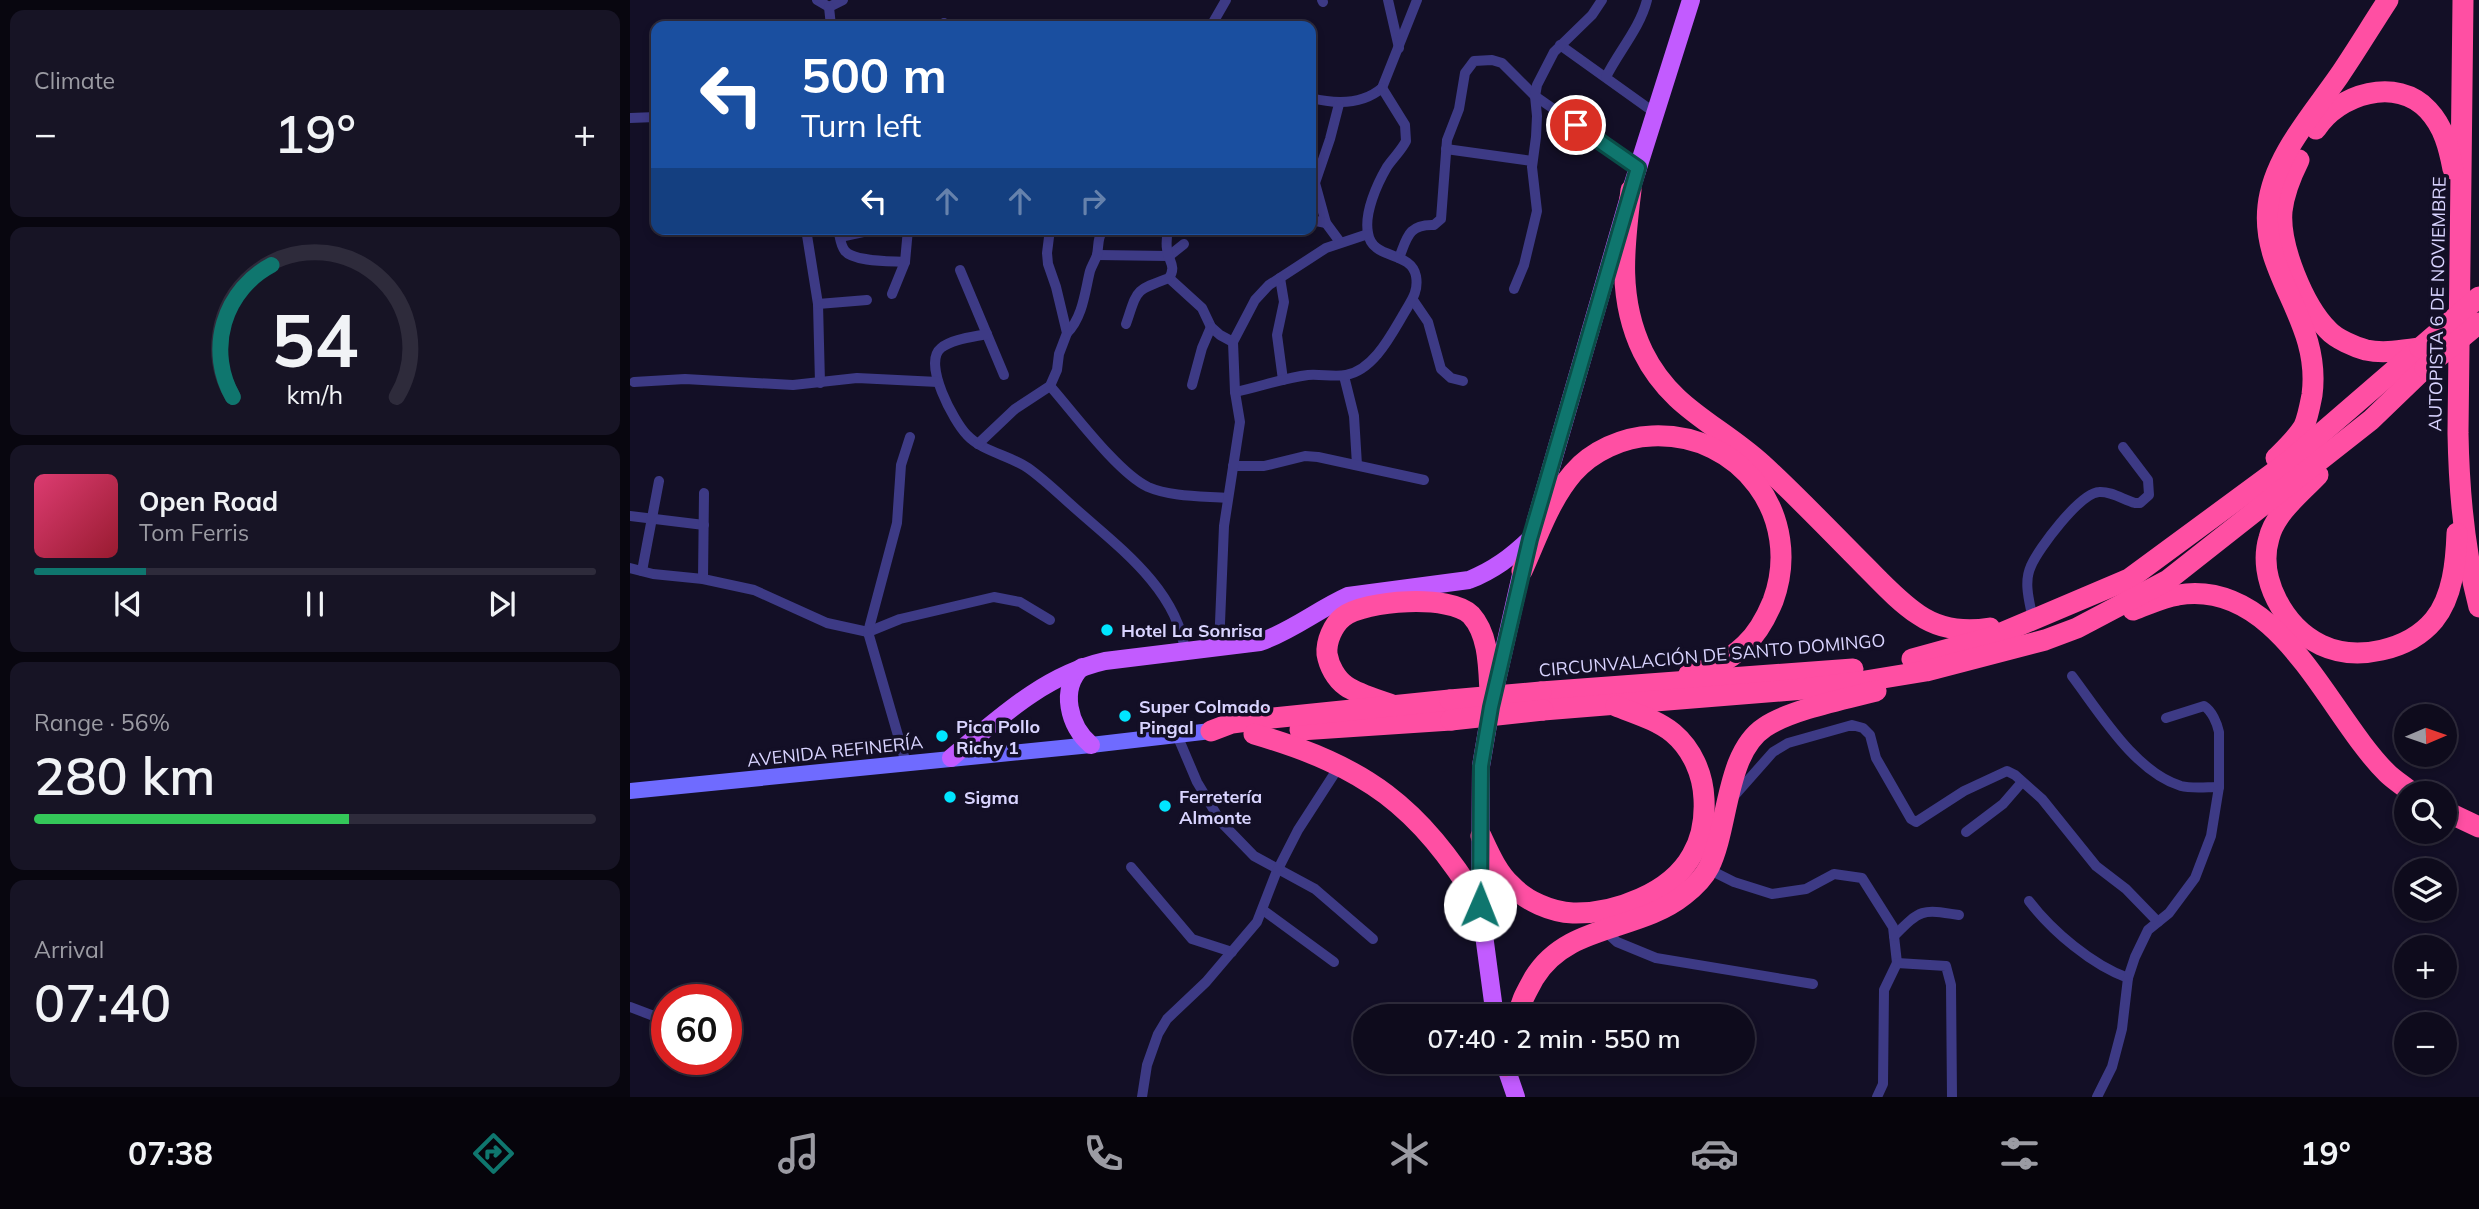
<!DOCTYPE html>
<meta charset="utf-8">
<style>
:root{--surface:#0e0b1c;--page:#171425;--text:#f1f3f6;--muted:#9b9ba3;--line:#2e2b3b;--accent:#0f766e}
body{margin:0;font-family:Mulish,sans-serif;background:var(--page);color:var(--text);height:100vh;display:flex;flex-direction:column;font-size:26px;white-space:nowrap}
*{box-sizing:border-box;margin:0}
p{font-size:23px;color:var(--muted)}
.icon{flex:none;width:38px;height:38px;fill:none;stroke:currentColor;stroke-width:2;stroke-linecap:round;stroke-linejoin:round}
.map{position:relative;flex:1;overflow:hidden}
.sheet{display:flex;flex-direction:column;gap:10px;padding:10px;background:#08060f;width:630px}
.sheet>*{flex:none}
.guide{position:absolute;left:21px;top:21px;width:665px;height:214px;border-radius:14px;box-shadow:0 4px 10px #0003,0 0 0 2px var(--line);background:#1a4fa0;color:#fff;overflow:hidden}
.needle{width:46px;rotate:88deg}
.tools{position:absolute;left:1764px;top:704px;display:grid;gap:14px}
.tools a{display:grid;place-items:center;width:63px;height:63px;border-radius:50%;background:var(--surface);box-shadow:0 4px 10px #0003,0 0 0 2px var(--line);font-size:35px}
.speed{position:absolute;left:21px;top:984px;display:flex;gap:14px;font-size:35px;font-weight:700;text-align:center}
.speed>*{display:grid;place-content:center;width:91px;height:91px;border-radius:50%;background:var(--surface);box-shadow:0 4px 10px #0003,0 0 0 2px var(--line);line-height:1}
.speed .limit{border:10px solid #d22;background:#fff;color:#111}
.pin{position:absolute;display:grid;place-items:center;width:60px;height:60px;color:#fff;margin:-30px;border:4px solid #fff;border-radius:50%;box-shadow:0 2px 7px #0007}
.me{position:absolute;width:77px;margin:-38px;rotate:1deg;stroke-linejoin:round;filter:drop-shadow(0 0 5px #0008)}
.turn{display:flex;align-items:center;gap:24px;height:147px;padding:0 35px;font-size:32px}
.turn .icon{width:91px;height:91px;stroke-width:2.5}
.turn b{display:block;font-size:49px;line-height:60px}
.lanes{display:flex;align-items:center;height:66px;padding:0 35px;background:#0003;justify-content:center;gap:35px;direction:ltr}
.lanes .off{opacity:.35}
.big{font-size:52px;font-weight:600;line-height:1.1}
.sheet .tile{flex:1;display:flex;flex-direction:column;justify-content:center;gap:10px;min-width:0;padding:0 24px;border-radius:14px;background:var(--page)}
.sheet .dial{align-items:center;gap:0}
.dial svg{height:182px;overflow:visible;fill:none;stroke:var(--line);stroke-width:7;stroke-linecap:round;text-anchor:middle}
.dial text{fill:var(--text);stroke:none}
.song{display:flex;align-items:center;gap:21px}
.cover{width:84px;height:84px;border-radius:10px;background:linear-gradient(135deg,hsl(340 70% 55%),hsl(350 70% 35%))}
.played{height:7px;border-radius:4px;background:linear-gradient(90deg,var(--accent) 20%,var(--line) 20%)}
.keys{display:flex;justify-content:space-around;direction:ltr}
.heat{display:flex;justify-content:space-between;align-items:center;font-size:38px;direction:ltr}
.charge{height:10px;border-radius:5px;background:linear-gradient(90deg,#34c759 56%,var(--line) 0)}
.trip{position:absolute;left:723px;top:1004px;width:402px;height:70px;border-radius:35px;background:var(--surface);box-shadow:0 4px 10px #0003,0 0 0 2px var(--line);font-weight:600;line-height:70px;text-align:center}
.dock{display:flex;height:112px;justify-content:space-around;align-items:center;background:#06040b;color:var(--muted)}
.dock .icon{width:49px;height:49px}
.dock .current{color:var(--accent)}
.dock b{font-size:32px;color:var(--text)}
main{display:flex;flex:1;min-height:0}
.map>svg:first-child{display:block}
</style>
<main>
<section class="sheet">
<div class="tile"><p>Climate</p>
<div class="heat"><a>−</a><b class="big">19°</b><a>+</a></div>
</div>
<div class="tile dial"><svg viewBox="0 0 100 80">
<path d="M14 69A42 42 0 1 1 86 69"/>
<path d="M14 69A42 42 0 0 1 31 11" stroke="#0f766e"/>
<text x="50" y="56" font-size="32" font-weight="700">54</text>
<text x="50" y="72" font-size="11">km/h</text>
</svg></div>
<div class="tile">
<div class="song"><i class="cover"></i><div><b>Open Road</b><p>Tom Ferris</p></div></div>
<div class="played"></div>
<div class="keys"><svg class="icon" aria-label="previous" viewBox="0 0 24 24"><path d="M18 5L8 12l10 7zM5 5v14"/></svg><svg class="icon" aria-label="pause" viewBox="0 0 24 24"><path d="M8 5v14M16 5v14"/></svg><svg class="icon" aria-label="next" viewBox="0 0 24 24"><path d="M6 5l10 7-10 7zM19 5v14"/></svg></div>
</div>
<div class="tile"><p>Range · 56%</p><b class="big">280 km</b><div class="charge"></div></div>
<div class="tile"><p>Arrival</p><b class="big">07:40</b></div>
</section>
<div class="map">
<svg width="1849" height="1097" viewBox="0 0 1849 1097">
<rect width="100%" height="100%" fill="#130f26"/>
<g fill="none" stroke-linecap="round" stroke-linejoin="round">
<g stroke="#3d3a85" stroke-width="10">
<path d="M 187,0 L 199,7 L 213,0"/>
<path d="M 692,0 L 693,2"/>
<path d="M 758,0 L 769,48"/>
<path d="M 199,7 L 201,26"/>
<path d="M 311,26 L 314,23"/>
<path d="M 581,26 L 596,0"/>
<path d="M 930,45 L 1025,113"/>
<path d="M 976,77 C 989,51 1010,28 1017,0"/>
<path d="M 681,98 C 705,104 732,105 752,88 L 787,0"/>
<path d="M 709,104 L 700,139 L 685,183 L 696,223 L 710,242"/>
<path d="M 0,118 L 26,117"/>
<path d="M 816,149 L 902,161"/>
<path d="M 681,220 L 696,223"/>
<path d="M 176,229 L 188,304 L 190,383"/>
<path d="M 208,229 C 210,236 210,245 215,251 C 224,262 261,261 275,262"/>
<path d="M 210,237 L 247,229"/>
<path d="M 467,255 L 539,256 L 554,244"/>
<path d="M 769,258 C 777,238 778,224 804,225 L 811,219 L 817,140 L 829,109 L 835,73 L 844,61 L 862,60 L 872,63 L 905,96 L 1008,168"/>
<path d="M 330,270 L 374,375"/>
<path d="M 539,278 L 572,308 L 581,327 L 590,335 L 603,342"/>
<path d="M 650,278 L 654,302 L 647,335 L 653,380"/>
<path d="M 884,289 L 894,265 L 907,211 L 902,167 L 906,137 L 907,116 L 905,96 L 907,85 L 924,52 L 962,15 L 972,0"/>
<path d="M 262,294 L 275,262 L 278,229"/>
<path d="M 783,300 L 798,322 L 811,369 L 821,378 L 833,381"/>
<path d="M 188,304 L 237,300"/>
<path d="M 496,324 C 508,289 504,291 539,278 C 547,266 538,261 537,249 C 536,243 537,235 538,229"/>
<path d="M 437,333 C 453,317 455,291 460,271 C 462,265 465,261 467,255 C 469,245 467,238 474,229"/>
<path d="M 357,334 C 343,337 322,339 311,348 C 292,363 324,422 337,435 C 353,452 379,455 398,468 C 415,480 431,496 447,510 C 490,548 547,590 555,651"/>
<path d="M 714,376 L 724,416 L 727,465"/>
<path d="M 4,382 L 55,379 L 163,385 L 227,378 L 308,382"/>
<path d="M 562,385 L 572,348 L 581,327"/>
<path d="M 420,386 C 443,412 488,473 518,487 C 541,497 573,496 598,498"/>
<path d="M 605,392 C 630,387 653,378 678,375 C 690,374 704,377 716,375 C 743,370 760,337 773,315 C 780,302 789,293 786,276 C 781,250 742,261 738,233 C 734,213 747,184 757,167 C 763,158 771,151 776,141 L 775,125 L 752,88"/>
<path d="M 348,444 L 385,409 L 420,386 L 427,370 L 429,354 L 437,333 L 426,287 L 418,264 L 417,253 L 420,229"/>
<path d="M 603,466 L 634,466 L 675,456 L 688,457 L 794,480"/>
<path d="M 0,516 L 74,525"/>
<path d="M 0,568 L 23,574 L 73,579 L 124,590 L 197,623 L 238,632 L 270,619 L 364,597 L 390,602 L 420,620"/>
<path d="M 12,571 L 29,481"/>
<path d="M 73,579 L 74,493"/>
<path d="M 1403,620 C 1400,603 1393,583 1401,566 C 1408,549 1450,493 1469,492 C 1481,491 1494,500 1505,503 L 1510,503 L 1519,495 L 1518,480 L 1493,447"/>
<path d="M 589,647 L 594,526 L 610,422 L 605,392 L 603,342 L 625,300 L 639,285 L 696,248 L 738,234"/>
<path d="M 1442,676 C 1470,713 1505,772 1551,786 C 1562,789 1577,787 1589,787"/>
<path d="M 547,735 L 567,782 L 591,822 L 624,856 L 685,889 L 743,939"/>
<path d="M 276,763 L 238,632 L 267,523 L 271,465 L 280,437"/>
<path d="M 1105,795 L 1143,752 L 1158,743 L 1222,725 L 1233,728 L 1240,735 L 1246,758 L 1281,819 L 1286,822 L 1334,791 L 1377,771 L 1385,775 L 1412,799 L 1466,866 L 1496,889 L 1528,922"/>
<path d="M 1336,832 L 1373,804 L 1392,782"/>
<path d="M 501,867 L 562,939 L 602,952"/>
<path d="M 1078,869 L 1104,882 L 1142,894 L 1176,889 L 1204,874 L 1232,878 L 1263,927 L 1267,963"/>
<path d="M 1399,901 C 1422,931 1462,965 1498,978"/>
<path d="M 633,910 L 704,962"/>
<path d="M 974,930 L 987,942 L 1026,958 L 1183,984"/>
<path d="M 1264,936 C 1291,909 1291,909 1329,915"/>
<path d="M 0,1007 L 37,1021"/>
<path d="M 512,1097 L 517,1065 L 528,1034 L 537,1019 L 576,982 L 627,922 L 646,873 L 668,830 L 710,765"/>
<path d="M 1247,1097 L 1253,1084 L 1254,990 L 1267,963 L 1316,966 L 1321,985 L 1322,1097"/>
<path d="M 1467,1097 L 1482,1067 L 1492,1029 L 1498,978 L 1505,957 L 1518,930 L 1539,913 L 1565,878 L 1581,836 L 1589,787 L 1589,732 C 1587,723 1582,711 1574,706 L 1536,718"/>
</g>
<path stroke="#6f6bff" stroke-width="16" d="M 0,791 L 461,745 L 581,731"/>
<g stroke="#c25bff" stroke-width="18">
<path d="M 905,523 L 1001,190 L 1061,0"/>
<path d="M 452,667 C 429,689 439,726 461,745"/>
<path d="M 321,758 C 368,719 414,675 475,661 L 630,642 C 662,631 687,610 718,596 L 839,580 C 864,570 881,557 900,539"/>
<path d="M 865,1017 L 850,905 L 851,766 L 861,707 L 895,557"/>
<path d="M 874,1062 L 886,1097"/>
</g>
<g stroke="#ff4fa3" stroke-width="21">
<path d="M 1833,0 L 1828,433 C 1829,492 1834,550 1849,607"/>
<path d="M 1686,129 C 1708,94 1767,76 1798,110 C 1814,127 1819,148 1823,169"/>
<path d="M 1669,160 C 1661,176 1654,193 1652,211 C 1649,246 1674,306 1698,330 C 1706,339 1725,347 1736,350 C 1754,354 1773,350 1790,348"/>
<path d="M 1001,190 C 994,246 987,299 1013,352 C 1041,409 1088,424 1132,464 C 1167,496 1200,531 1234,565 C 1251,582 1269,602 1289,615 C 1311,630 1335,632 1360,628"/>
<path d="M 1646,458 C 1655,449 1667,438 1674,426 C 1678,417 1680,405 1682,395 C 1692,320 1630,275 1638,206 C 1643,158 1682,115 1709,76 C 1726,51 1741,26 1758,0"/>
<path d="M 1688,475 C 1671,493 1645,513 1639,538 C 1627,578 1654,627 1691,645 C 1727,662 1779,650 1804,620 C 1823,597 1826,561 1827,533"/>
<path d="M 892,571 C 907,538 919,501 943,473 C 962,451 993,437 1022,436 C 1111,432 1174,517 1143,601 C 1136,618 1128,633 1115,645 C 1099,660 1080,671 1059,674"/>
<path d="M 1503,610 C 1517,605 1533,597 1548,595 C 1650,578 1698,715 1757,773 C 1764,780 1774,786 1782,793"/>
<path d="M 1282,659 L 1362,637 L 1499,579 L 1658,462 L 1790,348"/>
<path d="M 911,692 L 1223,669"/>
<path d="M 765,706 C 749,700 729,695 716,686 C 706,679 699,666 697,654 C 696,641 703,625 713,617 C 735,600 821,594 841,615 C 862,638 858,678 861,707"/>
<path d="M 913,710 L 1174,689 L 1229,682 L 1296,671 L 1415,640 L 1447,628 L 1538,580 L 1741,420 L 1795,368"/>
<path d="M 670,730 L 821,720"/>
<path d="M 581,731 L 602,723 L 632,719 L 820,700"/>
<path d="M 624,734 C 737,767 788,805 850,905"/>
<path d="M 1815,811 L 1849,827"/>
<path d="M 851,836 C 859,853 867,872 881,885 C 896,901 921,912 943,913 C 985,914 1041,893 1062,855 C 1072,838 1075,818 1074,799 C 1073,774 1062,749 1043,733 C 1027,720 1006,714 986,706"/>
<path d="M 888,1017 C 890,1002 897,991 904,978 C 937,923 1008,932 1054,895 C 1063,888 1074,877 1079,867 C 1099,827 1095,753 1135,727 C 1160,710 1215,699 1246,691"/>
<path d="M 875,1066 L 877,1062"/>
</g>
<g stroke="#ff4fa3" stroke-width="21">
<path d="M 1790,348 L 1849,297"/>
<path d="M 1795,368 L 1849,323"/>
<path d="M 820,700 L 911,692"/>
<path d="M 821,720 L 913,710"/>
</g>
</g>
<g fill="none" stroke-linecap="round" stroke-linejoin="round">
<defs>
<path id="route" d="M 850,905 L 851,766 L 861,707 L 900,539 L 1008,168 L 946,125"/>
</defs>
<use href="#route" stroke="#0a4d48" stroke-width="18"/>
<use href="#route" stroke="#0f766e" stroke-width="12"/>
</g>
<g fill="#00e5ff" stroke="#130f26" stroke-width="2.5">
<circle cx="477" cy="630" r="7"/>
<circle cx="495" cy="716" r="7"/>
<circle cx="312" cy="736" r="7"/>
<circle cx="320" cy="797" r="7"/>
<circle cx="535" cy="806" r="7"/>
</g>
<g text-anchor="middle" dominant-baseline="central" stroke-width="7" stroke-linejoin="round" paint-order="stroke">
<g font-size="18" fill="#d9d4ff" stroke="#130f26">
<text transform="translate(1807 304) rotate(-89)">AUTOPISTA 6 DE NOVIEMBRE</text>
<text transform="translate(1082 655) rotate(-5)">CIRCUNVALACIÓN DE SANTO DOMINGO</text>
<text transform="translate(205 751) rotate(-6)">AVENIDA REFINERÍA</text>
</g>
<g font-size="18" font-weight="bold" fill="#d9d4ff" stroke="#130f26" text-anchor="start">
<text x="491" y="630">Hotel La Sonrisa</text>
<text x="509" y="706">Super Colmado<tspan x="509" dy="21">Pingal</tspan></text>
<text x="326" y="726">Pica Pollo<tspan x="326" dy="21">Richy 1</tspan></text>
<text x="549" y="796">Ferretería<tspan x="549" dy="21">Almonte</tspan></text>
<text x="334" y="797">Sigma</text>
</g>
</g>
</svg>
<div class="tools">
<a><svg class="needle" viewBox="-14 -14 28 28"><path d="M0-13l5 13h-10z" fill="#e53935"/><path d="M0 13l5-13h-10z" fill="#9b9ba3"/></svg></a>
<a><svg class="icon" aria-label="search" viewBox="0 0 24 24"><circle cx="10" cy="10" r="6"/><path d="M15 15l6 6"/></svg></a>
<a><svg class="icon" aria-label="layers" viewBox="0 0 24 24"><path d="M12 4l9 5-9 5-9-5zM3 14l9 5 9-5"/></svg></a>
<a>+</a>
<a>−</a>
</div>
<div class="speed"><div class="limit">60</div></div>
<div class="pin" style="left:946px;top:125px;background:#d93025"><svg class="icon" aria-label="arrive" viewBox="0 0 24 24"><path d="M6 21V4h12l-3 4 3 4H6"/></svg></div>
<svg class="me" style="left:850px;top:905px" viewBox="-20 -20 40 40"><circle r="19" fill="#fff"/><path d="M0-13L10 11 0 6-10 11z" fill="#0f766e"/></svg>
<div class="trip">07:40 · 2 min · 550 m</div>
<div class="guide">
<div class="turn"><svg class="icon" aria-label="left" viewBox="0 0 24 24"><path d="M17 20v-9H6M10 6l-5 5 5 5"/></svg><div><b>500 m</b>Turn left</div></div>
<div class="lanes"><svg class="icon" aria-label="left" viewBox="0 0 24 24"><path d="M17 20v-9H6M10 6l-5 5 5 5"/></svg><svg class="icon off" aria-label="ahead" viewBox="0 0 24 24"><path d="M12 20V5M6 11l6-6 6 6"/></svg><svg class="icon off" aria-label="ahead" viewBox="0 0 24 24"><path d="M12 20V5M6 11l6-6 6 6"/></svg><svg class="icon off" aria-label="right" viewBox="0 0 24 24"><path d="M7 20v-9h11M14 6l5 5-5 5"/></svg></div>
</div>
</div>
</main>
<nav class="dock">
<b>07:38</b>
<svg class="icon current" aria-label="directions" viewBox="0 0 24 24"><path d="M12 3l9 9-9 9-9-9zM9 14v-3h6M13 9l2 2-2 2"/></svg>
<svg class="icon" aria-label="music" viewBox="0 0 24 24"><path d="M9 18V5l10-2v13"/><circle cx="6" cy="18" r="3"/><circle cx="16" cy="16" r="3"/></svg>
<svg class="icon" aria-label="phone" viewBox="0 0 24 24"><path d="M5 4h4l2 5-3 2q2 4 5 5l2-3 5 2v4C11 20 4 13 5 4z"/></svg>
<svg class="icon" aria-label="climate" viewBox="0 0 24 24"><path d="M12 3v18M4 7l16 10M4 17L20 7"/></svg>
<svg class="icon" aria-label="car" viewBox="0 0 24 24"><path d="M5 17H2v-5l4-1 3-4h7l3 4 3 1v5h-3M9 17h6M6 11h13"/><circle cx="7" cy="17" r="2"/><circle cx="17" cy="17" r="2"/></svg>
<svg class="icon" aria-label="filters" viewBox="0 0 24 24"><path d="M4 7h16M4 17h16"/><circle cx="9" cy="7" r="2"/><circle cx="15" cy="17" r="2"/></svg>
<b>19°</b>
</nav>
